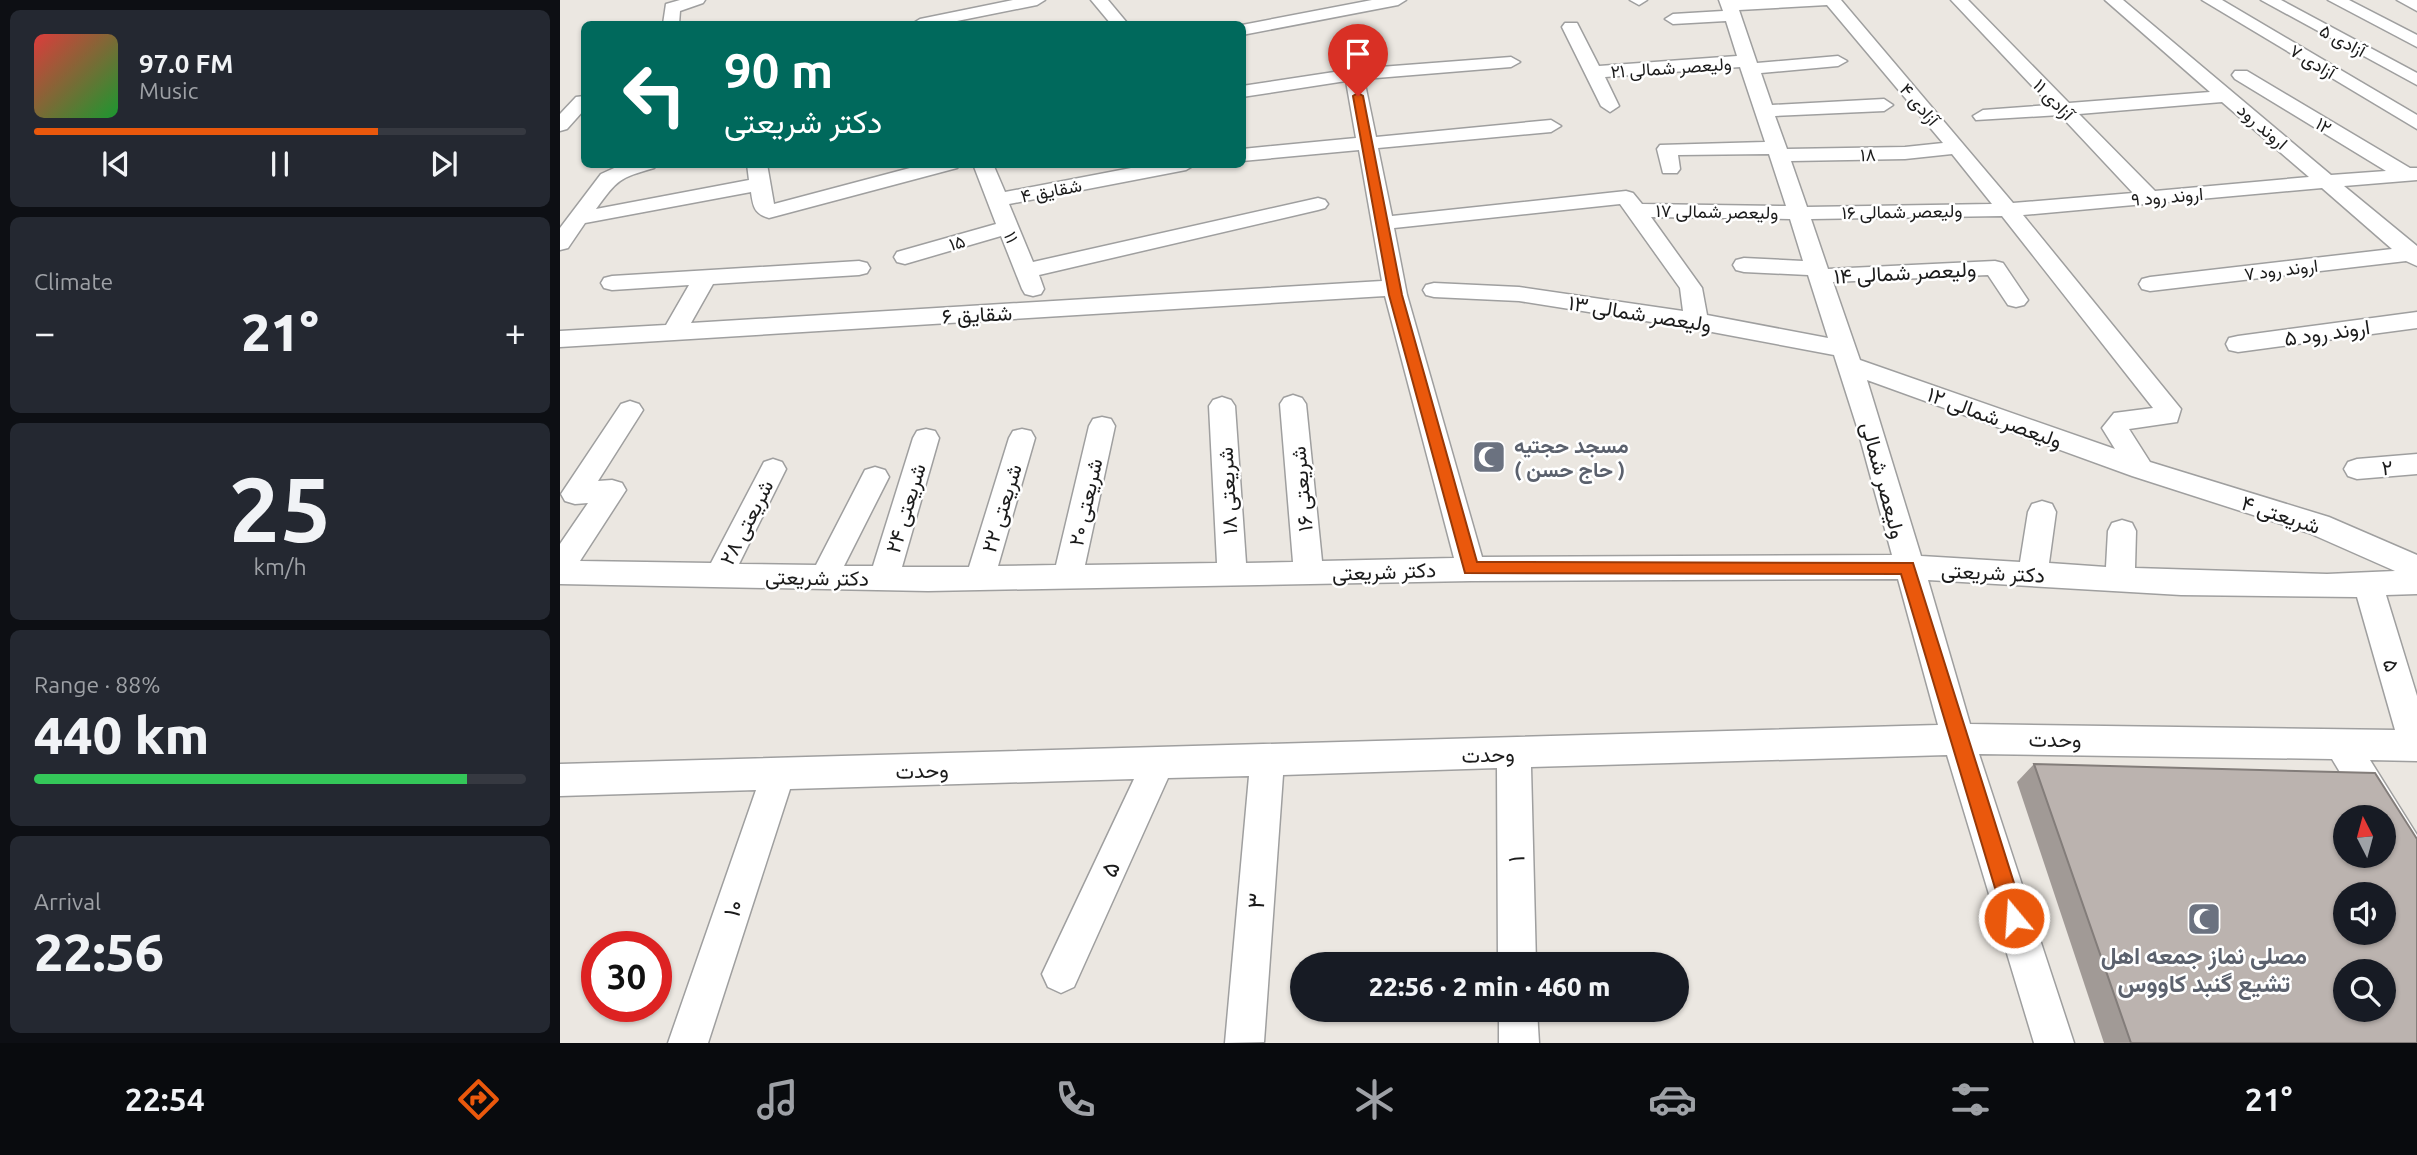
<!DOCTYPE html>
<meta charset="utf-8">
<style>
:root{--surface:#171b24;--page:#242831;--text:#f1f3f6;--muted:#9ea1a6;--line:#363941;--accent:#ea580c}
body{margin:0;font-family:Ubuntu,Vazirmatn,sans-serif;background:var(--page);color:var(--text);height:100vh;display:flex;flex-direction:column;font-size:26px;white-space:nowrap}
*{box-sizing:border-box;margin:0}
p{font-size:23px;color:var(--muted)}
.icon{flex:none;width:38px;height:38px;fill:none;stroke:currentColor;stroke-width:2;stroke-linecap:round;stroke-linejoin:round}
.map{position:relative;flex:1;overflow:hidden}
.drawer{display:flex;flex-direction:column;gap:10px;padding:10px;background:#0d0f14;width:560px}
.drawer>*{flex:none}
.top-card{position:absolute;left:21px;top:21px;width:665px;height:147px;border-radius:10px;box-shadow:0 2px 5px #0004;background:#00695c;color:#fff;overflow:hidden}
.needle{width:46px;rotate:354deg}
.fabs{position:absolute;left:1773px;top:805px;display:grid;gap:14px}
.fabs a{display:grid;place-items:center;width:63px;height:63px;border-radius:50%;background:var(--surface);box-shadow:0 2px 5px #0004;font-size:35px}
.speed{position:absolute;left:21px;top:931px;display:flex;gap:14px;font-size:35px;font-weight:700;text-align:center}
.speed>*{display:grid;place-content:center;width:91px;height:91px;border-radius:50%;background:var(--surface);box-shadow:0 2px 5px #0004;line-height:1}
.speed .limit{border:10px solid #d22;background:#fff;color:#111}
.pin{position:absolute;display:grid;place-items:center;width:60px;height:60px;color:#fff;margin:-72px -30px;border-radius:50% 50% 50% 0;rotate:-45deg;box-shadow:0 0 7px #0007}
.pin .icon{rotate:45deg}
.me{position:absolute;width:77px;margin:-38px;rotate:342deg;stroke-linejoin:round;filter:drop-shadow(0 0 5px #0008)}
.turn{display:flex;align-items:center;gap:24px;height:147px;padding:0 28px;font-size:32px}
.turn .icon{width:91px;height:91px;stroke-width:2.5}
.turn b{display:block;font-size:49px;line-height:60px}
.big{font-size:52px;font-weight:800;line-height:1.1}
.drawer .widget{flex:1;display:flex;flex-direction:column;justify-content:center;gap:10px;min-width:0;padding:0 24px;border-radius:10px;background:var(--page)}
.drawer .dial{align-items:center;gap:0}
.dial b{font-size:91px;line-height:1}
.song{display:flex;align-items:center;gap:21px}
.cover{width:84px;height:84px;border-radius:10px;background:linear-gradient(135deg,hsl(0 70% 55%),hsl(130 70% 35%))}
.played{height:7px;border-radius:4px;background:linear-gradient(90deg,var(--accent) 70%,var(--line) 70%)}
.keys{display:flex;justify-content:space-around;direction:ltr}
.heat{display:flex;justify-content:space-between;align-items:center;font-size:38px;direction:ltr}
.charge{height:10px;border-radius:5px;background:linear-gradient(90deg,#34c759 88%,var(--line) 0)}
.trip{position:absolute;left:730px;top:952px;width:399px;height:70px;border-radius:35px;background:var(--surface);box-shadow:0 2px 5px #0004;font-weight:800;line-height:70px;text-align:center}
.tab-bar{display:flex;height:112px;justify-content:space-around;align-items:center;background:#090b0e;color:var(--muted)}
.tab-bar .icon{width:49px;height:49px}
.tab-bar .selected{color:var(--accent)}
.tab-bar b{font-size:32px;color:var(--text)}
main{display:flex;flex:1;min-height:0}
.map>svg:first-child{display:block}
</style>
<main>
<section class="drawer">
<div class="widget">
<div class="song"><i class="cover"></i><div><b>97.0 FM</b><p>Music</p></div></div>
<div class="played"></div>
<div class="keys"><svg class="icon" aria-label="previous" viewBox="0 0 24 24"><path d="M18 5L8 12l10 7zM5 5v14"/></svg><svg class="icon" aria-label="pause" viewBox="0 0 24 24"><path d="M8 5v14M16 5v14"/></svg><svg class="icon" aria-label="next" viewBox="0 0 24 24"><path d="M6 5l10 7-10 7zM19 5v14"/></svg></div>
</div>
<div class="widget"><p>Climate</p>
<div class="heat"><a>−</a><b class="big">21°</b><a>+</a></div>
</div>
<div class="widget dial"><b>25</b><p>km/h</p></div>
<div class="widget"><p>Range · 88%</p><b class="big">440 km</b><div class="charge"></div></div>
<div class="widget"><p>Arrival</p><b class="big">22:56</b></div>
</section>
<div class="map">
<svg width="1857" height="1043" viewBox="0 0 1857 1043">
<rect width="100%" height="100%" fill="#ebe7e1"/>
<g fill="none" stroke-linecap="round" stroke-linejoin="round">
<defs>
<g id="minor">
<path d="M 120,0 L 145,0 L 143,3 L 120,11 L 119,24 L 103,24 L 106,4 Z"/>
<path d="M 453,0 L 485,0 L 477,5 L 382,24 L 352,24 L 360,19 Z"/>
<path d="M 531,0 L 548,0 L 568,24 L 551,24 Z"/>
<path d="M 812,0 L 846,0 L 838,5 L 682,35 L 682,25 Z"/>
<path d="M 1070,0 L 1087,0 L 1079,5 Z"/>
<path d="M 1159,0 L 1281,0 L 1453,203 L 1573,193 L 1500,115 L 1416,120 L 1413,116 L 1423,110 L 1490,105 L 1391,0 L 1408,0 L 1509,103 L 1650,92 L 1545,0 L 1563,0 L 1771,175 L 1826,171 L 1675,79 L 1672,75 L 1675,71 L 1687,71 L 1850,168 L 1857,168 L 1857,180 L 1784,186 L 1857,246 L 1857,266 L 1846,261 L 1590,291 L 1582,289 L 1579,284 L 1582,279 L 1590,277 L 1832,249 L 1762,188 L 1463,215 L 1621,409 L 1617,422 L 1569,429 L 1590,462 L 1769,517 L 1857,555 L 1857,594 L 1826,595 L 1857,696 L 1857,761 L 1810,760 L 1857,835 L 1857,885 C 1829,873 1824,844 1824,817 L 1807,817 L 1772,759 L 1419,754 L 1514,1043 L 1474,1043 L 1387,755 L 971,767 L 976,964 L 938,964 L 937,768 L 723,775 L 704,1042 L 665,1043 L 689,776 L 608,778 L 514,987 L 501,993 L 488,987 L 482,974 L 574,779 L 230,789 L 148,1043 L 108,1043 L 196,790 L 0,796 L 0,764 L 1378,725 L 1338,579 L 911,581 L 368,591 L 0,584 L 0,544 L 28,503 L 15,504 L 5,501 L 1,494 L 61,404 L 70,401 L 79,404 L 83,410 L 38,481 L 52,480 L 62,483 L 66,490 L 20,561 L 151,563 L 204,462 L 213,459 L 222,462 L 226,469 L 179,564 L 256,565 L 305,470 L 315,467 L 325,470 L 329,477 L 284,566 L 313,566 L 353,438 L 357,431 L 366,429 L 375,431 L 379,438 L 342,567 L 409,567 L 449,438 L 453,431 L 462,429 L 471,431 L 475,438 L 438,566 L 496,565 L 529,426 L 533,419 L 542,417 L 551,419 L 555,426 L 525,565 L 657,563 L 649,406 L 653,400 L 662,397 L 671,400 L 675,406 L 686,563 L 733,562 L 720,404 L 724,398 L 733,395 L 742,398 L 746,404 L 762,561 L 894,558 L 825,296 L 0,347 L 0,331 L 106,325 L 129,285 L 52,290 L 44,288 L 41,283 L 44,278 L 52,276 L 299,261 L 307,263 L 310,268 L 307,273 L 299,275 L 153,284 L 131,323 L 822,281 L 799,150 L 682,161 L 682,149 L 796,138 L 786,81 L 682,97 L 682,86 L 794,69 L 951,57 L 960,62 L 951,67 L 804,79 L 816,137 L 991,120 L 1001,126 L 991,132 L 818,148 L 832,216 L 1066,191 L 1073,193 L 1082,204 L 1226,206 L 1209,154 L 1118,155 L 1120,169 L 1117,173 L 1103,173 L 1097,149 L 1100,145 L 1205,142 L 1180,67 L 1045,77 L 1059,106 L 1050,112 L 1041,106 L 1002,27 L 1005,23 L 1017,23 L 1039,66 L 1177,56 L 1166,21 L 1113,24 L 1105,19 L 1113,14 L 1163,11 ZM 1267,5 L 1383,143 L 1345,147 L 1227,149 L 1215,116 L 1324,111 L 1333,105 L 1324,99 L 1212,105 L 1201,73 L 1278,66 L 1287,61 L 1278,56 L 1197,63 L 1179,10 ZM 1662,102 L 1749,177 L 1595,191 L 1519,114 ZM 1392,154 L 1432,204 L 1247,207 L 1231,161 L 1345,159 ZM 1060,204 L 1120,288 L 1123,311 L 959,287 L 874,283 L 866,285 L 863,290 L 866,295 L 874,297 L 959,301 L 1136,329 L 1274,355 L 1297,427 L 1332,555 L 922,557 L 847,295 L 834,228 ZM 1442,216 L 1593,408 L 1554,413 L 1542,428 L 1555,449 L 1300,360 L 1273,282 L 1428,275 L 1448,305 L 1456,307 L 1464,305 L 1468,300 L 1443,263 L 1435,261 L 1268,269 L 1251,219 ZM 1091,217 L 1230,219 L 1243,261 L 1184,258 L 1176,260 L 1173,265 L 1176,270 L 1184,272 L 1248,275 L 1268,338 L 1147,315 L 1142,288 ZM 1307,380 L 1572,476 L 1749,533 L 1835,571 L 1767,574 L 1575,568 L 1576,531 L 1572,523 L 1562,520 L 1552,523 L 1548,531 L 1546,567 L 1489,563 L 1496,512 L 1492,504 L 1482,501 L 1472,504 L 1468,512 L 1460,562 L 1361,556 ZM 1368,580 L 1621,595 L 1797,597 L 1835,730 L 1410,724 Z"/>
<path d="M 1642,0 L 1662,0 L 1857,115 L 1857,129 Z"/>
<path d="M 1701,0 L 1721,0 L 1857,73 L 1857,85 Z"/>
<path d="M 1768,0 L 1789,0 L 1857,35 L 1857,47 Z"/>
<path d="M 1837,0 L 1857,0 L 1857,11 Z"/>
<path d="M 24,96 L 24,110 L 7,129 L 0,131 L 0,114 L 16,97 Z"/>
<path d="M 63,164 L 97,164 L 94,168 C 59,178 58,179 36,209 L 189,180 L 187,164 L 207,164 L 214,204 L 365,164 L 400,164 L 397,168 L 209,218 C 194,214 193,206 191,192 L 25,223 L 8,248 L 0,250 L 0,228 L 41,174 Z"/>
<path d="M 413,164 L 433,164 L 445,192 L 592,164 L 636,164 L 626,170 L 449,204 L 473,262 L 758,198 L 765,200 L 768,204 L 765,208 L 758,210 L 479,275 L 484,289 L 481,294 L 473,296 L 465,294 L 462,289 L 441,236 L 345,264 L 337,262 L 334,257 L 337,252 L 436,224 Z"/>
<path d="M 1857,312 L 1857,328 L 1678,352 L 1669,350 L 1666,344 L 1669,338 L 1678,336 Z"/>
<path d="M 1857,454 L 1857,474 L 1797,479 L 1788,476 L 1784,469 L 1788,462 L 1797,459 Z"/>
<path d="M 939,1010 L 977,1010 L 979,1043 L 939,1043 Z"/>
</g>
</defs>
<use href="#minor" stroke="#9f9f9f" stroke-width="3"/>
<use href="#minor" fill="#fff" fill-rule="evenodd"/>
</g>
<path fill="#a19a96" d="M 1474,764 L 1857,1043 L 1544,1043 L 1457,782 Z"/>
<path fill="#bbb3af" stroke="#837d7a" stroke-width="2" fill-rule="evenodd" d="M 1474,764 L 1815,773 L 1857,839 L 1857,1043 L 1571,1043 ZM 1785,817 L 1824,817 L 1824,856 L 1785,856 ZM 1785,894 L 1824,894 L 1824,933 L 1785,933 ZM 1785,971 L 1824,971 L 1824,1010 L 1785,1010 Z"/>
<path fill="#ea580c" stroke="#983908" stroke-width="2" d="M 798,93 L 803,96 L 842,295 L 917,562 L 1353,563 L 1465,918 L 1461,925 L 1454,928 L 1447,925 L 1444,918 L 1341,574 L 905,573 L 829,295 L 793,96 Z"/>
<defs>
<symbol id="mosque-square" viewBox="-11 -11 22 22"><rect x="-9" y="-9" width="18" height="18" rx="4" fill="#6b7280" stroke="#fff"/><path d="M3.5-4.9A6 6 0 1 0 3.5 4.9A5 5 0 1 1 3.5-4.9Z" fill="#fff"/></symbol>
</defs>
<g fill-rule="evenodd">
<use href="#mosque-square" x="910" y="438" width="38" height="38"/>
<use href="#mosque-square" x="1625" y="900" width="38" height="38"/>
</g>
<g text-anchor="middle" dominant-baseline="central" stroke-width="5" stroke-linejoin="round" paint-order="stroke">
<g font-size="18" fill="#1b1b1b" stroke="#fff">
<text transform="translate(1783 40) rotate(28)">آزادی ۵</text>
<text transform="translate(1753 61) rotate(31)">آزادی ۷</text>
<text transform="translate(1111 67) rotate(-4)">ولیعصر شمالی ۲۱</text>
<text transform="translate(1494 99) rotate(46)">آزادی ۱۱</text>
<text transform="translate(1360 104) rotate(49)">آزادی ۴</text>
<text transform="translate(1764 125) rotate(31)">۱۲</text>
<text transform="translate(1703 126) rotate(41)">اروند رود</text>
<text transform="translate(1308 154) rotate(-1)">۱۸</text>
<text transform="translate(491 190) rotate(-11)">شقایق ۴</text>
<text transform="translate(1607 196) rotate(-5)">اروند رود ۹</text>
<text transform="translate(1157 211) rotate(1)">ولیعصر شمالی ۱۷</text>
<text transform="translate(1342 211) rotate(-1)">ولیعصر شمالی ۱۶</text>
<text transform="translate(452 237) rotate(68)">۱۱</text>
<text transform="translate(397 242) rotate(-16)">۱۵</text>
<text transform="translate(1721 269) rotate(-7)">اروند رود ۷</text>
</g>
<g font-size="21" fill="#1b1b1b" stroke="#fff">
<text transform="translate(1345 272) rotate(-3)">ولیعصر شمالی ۱۴</text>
<text transform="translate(1080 313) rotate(9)">ولیعصر شمالی ۱۳</text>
<text transform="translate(417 314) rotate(-3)">شقایق ۶</text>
<text transform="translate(1767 332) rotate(-8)">اروند رود ۵</text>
<text transform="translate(1435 417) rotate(20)">ولیعصر شمالی ۱۲</text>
<text transform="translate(1827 467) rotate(-5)">۲</text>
<text transform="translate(1324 480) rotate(75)">ولیعصر شمالی</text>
<text transform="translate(741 489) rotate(-95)">شریعتی ۱۶</text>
<text transform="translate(667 491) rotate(-93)">شریعتی ۱۸</text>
<text transform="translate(525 502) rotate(-77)">شریعتی ۲۰</text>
<text transform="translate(345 508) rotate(-73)">شریعتی ۲۴</text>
<text transform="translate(441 508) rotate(-73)">شریعتی ۲۲</text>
<text transform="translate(1721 514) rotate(18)">شریعتی ۴</text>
<text transform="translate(186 522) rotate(-63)">شریعتی ۲۸</text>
<text transform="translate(824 571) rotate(-2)">دکتر شریعتی</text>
<text transform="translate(1433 572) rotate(3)">دکتر شریعتی</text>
<text transform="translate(257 577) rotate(1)">دکتر شریعتی</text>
<text transform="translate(1832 665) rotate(73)">۵</text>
<text transform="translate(1495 739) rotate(1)">وحدت</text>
<text transform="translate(928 754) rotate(-2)">وحدت</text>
<text transform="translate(362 770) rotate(-2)">وحدت</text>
</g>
<g font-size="21" font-weight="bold" fill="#5b616d" stroke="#fff" text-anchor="start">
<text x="954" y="445">مسجد حجتیه<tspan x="954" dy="24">( حاج حسن )</tspan></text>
</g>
<g font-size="24" fill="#1b1b1b" stroke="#fff">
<text transform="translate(956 859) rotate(-91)">۱</text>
<text transform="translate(550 869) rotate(-65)">۵</text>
<text transform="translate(696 901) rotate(-85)">۳</text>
<text transform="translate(173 908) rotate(-72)">۱۰</text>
</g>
<g font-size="24" font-weight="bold" fill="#5b616d" stroke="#fff">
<text x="1644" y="955">مصلی نماز جمعه اهل<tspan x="1644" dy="28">تشیع گنبد کاووس</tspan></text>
</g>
</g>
</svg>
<div class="fabs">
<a><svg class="needle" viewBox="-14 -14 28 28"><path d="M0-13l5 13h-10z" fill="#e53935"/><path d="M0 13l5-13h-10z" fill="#9ea1a6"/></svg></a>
<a><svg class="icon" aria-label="sound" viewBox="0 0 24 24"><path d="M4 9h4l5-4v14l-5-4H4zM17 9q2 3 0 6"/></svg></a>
<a><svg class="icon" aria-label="search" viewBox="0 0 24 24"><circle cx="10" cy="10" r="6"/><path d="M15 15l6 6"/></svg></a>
</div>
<div class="speed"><div class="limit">30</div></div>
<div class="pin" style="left:798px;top:96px;background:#d93025"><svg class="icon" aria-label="arrive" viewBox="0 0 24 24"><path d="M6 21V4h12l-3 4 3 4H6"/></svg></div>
<svg class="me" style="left:1454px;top:918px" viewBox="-20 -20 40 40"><circle r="17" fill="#ea580c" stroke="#fff" stroke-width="3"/><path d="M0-11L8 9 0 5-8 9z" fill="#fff"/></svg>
<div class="trip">22:56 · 2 min · 460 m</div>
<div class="top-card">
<div class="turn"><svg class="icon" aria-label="left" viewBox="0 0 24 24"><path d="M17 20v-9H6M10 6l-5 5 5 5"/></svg><div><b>90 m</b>دکتر شریعتی</div></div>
</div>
</div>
</main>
<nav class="tab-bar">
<b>22:54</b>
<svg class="icon selected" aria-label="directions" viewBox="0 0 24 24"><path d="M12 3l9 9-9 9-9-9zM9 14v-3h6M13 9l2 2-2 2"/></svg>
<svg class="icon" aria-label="music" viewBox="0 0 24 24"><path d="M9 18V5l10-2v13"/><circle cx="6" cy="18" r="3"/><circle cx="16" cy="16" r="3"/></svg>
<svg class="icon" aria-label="phone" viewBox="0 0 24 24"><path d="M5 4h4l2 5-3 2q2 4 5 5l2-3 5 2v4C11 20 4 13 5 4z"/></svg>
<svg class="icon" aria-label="climate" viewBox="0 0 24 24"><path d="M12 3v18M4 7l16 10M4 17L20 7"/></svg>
<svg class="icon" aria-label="car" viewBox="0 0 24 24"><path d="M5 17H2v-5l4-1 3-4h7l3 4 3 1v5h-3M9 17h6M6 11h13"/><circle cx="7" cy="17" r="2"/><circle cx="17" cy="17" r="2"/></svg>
<svg class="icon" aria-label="filters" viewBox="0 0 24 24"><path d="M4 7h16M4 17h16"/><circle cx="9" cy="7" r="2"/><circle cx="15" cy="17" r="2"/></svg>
<b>21°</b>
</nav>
